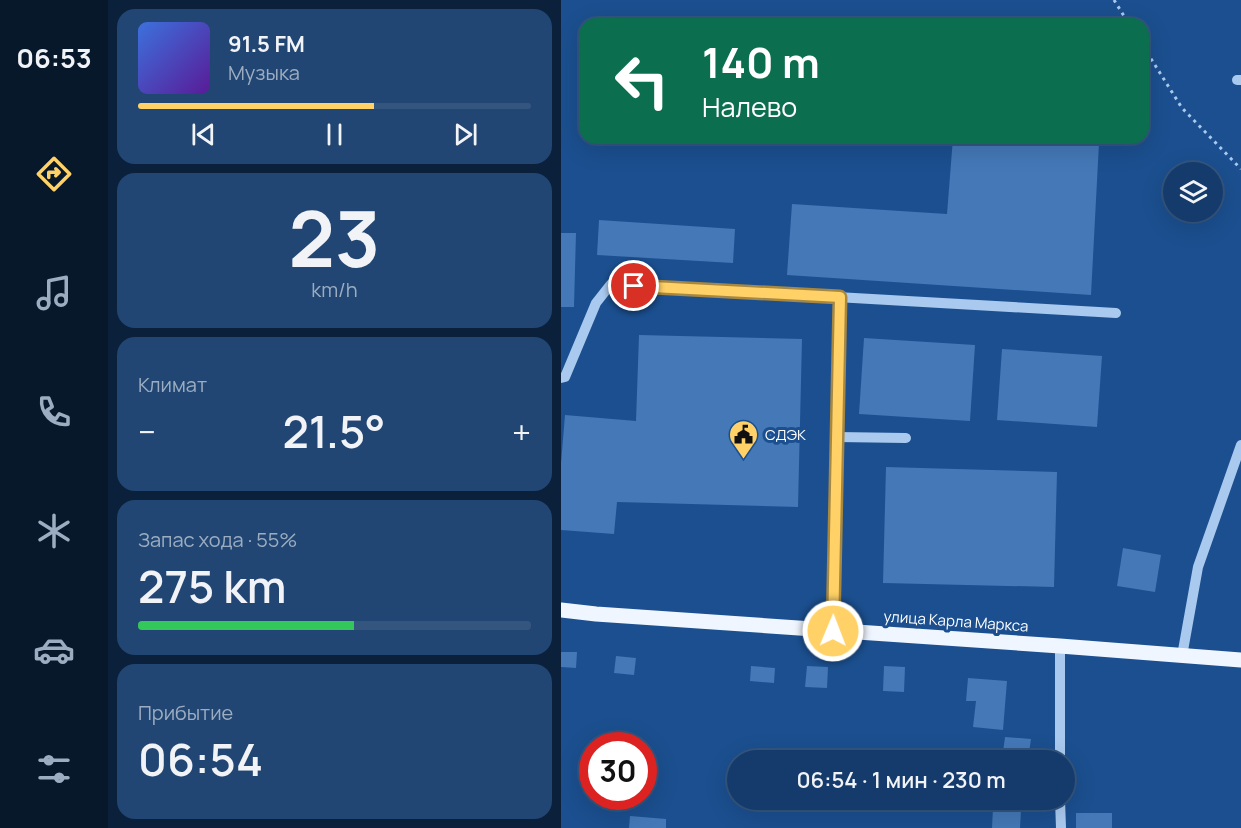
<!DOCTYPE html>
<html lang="ru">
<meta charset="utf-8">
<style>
:root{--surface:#143b6b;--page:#214673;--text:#f1f3f6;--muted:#9dadc1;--line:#33557e;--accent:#ffd166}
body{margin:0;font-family:Manrope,sans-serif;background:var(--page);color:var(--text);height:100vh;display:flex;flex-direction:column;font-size:22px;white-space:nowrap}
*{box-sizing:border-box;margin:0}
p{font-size:20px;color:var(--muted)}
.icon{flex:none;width:33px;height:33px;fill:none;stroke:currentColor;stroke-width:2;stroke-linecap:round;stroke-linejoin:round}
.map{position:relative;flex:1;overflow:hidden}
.panel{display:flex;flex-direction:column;gap:9px;padding:9px;background:#0b203b;width:453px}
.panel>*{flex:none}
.hud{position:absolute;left:18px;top:18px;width:570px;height:126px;border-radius:18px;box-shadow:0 6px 24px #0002,0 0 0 2px var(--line);background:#0b6e4f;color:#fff;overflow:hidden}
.fabs{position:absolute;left:602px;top:162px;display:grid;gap:12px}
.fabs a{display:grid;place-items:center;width:60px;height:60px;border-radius:50%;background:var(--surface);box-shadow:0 6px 24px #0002,0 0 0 2px var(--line);font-size:30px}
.speed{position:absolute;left:18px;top:732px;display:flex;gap:12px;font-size:30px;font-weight:700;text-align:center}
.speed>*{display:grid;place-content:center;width:78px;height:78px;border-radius:50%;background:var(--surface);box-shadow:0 6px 24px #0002,0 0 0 2px var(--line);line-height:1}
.speed .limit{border:9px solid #d22;background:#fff;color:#111}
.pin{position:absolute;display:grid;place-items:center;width:51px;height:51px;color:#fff;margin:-26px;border:3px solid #fff;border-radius:50%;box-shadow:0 2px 6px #0007}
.me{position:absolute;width:66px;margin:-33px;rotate:1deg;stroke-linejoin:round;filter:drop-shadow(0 0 4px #0008)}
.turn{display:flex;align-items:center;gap:21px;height:126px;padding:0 24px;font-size:27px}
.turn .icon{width:78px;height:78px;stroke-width:2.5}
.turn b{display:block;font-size:42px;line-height:51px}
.big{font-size:45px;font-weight:600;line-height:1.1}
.panel .tile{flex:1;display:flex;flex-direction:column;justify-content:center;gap:9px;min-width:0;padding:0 21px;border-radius:18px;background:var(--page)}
.panel .dial{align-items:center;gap:0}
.dial b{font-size:78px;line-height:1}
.song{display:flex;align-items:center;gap:18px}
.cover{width:72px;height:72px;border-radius:9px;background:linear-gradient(135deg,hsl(220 70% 55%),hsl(270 70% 35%))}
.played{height:6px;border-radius:3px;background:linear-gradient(90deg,var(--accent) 60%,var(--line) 60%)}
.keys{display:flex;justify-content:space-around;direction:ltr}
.heat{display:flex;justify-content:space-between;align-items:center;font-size:33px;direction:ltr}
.charge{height:9px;border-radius:4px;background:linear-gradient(90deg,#34c759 55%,var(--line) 0)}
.trip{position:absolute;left:166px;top:750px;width:348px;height:60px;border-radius:30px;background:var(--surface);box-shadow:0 6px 24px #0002,0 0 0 2px var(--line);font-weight:600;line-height:60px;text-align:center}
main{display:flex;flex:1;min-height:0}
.menu{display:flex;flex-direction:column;width:108px;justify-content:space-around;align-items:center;background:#08182b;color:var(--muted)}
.menu .icon{width:42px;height:42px}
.menu .active{color:var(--accent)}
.menu b{font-size:27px;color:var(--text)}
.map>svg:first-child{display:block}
</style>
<main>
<nav class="menu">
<b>06:53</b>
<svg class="icon active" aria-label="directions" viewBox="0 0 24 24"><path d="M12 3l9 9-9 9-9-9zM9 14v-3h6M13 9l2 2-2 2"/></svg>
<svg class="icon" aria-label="music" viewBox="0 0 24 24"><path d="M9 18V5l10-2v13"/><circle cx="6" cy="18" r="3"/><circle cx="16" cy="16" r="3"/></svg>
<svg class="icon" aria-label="phone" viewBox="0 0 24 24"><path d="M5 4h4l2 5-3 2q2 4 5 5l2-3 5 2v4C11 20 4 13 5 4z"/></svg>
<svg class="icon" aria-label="climate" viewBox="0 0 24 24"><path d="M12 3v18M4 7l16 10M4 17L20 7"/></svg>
<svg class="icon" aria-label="car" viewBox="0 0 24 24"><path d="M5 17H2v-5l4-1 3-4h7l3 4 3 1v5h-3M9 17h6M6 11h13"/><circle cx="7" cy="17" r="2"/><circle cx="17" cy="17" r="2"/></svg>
<svg class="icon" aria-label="filters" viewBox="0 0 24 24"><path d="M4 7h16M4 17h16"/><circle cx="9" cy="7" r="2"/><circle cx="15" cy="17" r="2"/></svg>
</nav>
<section class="panel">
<div class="tile">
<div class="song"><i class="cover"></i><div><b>91.5 FM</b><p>Музыка</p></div></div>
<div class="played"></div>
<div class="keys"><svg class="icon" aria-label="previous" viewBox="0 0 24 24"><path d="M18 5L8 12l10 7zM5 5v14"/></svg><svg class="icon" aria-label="pause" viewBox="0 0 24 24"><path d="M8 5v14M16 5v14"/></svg><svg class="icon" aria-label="next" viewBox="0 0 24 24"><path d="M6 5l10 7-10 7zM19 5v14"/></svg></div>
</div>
<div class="tile dial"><b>23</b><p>km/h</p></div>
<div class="tile"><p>Климат</p>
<div class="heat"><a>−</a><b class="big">21.5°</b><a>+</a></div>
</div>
<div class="tile"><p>Запас хода · 55%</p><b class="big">275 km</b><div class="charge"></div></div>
<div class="tile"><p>Прибытие</p><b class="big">06:54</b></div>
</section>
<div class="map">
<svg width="680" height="828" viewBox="0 0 680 828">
<rect width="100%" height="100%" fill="#1b4f8f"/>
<g fill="#4478b7">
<path d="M 392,138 L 442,138 L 538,143 L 530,295 L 226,275 L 231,204 L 386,214 Z"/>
<path d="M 38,220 L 174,229 L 172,263 L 36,255 Z"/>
<path d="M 0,233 L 15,233 L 13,307 L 0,307 Z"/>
<path d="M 78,335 L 241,339 L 237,507 L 56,502 L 53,534 L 0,530 L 0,463 L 4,415 L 75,421 Z"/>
<path d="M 303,338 L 414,345 L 409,421 L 298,414 Z"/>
<path d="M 441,349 L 541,356 L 536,427 L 436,420 Z"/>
<path d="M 325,467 L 496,472 L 493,587 L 322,583 Z"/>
<path d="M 562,548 L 600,555 L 594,592 L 556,586 Z"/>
<path d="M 0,652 L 16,652 L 15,668 L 0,667 Z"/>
<path d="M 55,656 L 75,658 L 73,675 L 53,673 Z"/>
<path d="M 190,666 L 214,668 L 213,683 L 189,681 Z"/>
<path d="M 246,666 L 267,667 L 266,688 L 244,687 Z"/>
<path d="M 323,666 L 344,667 L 343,692 L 322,691 Z"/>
<path d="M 407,678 L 446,681 L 442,730 L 412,727 L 415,701 L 405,701 Z"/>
<path d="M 444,737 L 470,739 L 467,760 L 441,760 Z"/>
<path d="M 432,808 L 460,810 L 459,828 L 431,828 Z"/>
<rect x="515" y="813" width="36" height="15"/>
<path d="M 69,816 L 105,819 L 105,828 L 68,828 Z"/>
</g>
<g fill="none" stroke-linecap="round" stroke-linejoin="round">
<g stroke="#a9c9ee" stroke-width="3" stroke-dasharray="3 4.5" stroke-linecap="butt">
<path d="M 553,0 L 568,24"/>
<path d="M 582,46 L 621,108 L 680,169"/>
</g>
<g stroke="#a9c9ee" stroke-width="10">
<path d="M 676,80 L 680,80"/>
<path d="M 0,378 L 4,377 L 35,303 L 50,284 L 555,313"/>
<path d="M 276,437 L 345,438"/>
<path d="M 272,631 L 279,297"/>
<path d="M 499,646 L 499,760"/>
<path d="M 621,656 L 637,567 L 680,445"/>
<path d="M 499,800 L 500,828"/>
</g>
<path stroke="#f0f6ff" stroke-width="15" d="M 0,610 L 35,614 L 499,646 L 680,660"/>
</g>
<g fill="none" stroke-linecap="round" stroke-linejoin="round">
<defs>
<path id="route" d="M 73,286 L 279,297 L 272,631"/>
</defs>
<use href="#route" stroke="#a68842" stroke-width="15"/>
<use href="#route" stroke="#ffd166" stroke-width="10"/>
</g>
<defs>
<symbol id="civic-pin" viewBox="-11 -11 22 30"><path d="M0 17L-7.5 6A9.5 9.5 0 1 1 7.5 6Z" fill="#ffd166" stroke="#1b4f8f"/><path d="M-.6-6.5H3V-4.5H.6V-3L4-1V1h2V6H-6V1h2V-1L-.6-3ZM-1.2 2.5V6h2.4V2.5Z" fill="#111"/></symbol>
</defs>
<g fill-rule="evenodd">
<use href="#civic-pin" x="166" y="418" width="33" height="45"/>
</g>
<g text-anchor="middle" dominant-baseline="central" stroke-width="6" stroke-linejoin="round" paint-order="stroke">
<g font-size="15" fill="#fff" stroke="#1b4f8f" text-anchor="start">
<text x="204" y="434">СДЭК</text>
</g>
<g font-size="15" fill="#fff" stroke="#1b4f8f">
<text transform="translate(395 621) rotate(4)">улица Карла Маркса</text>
</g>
</g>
</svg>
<div class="fabs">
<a><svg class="icon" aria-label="layers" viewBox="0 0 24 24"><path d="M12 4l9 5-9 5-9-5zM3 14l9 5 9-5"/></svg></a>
</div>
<div class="speed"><div class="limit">30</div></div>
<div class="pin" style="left:73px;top:286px;background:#d93025"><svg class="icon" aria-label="arrive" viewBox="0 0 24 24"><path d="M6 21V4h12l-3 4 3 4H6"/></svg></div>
<svg class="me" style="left:272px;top:631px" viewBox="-20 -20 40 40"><circle r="17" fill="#ffd166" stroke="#fff" stroke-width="3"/><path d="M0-11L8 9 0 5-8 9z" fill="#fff"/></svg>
<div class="trip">06:54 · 1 мин · 230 m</div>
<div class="hud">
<div class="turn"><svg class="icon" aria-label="left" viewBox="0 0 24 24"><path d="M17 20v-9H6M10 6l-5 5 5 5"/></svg><div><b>140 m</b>Налево</div></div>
</div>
</div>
</main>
